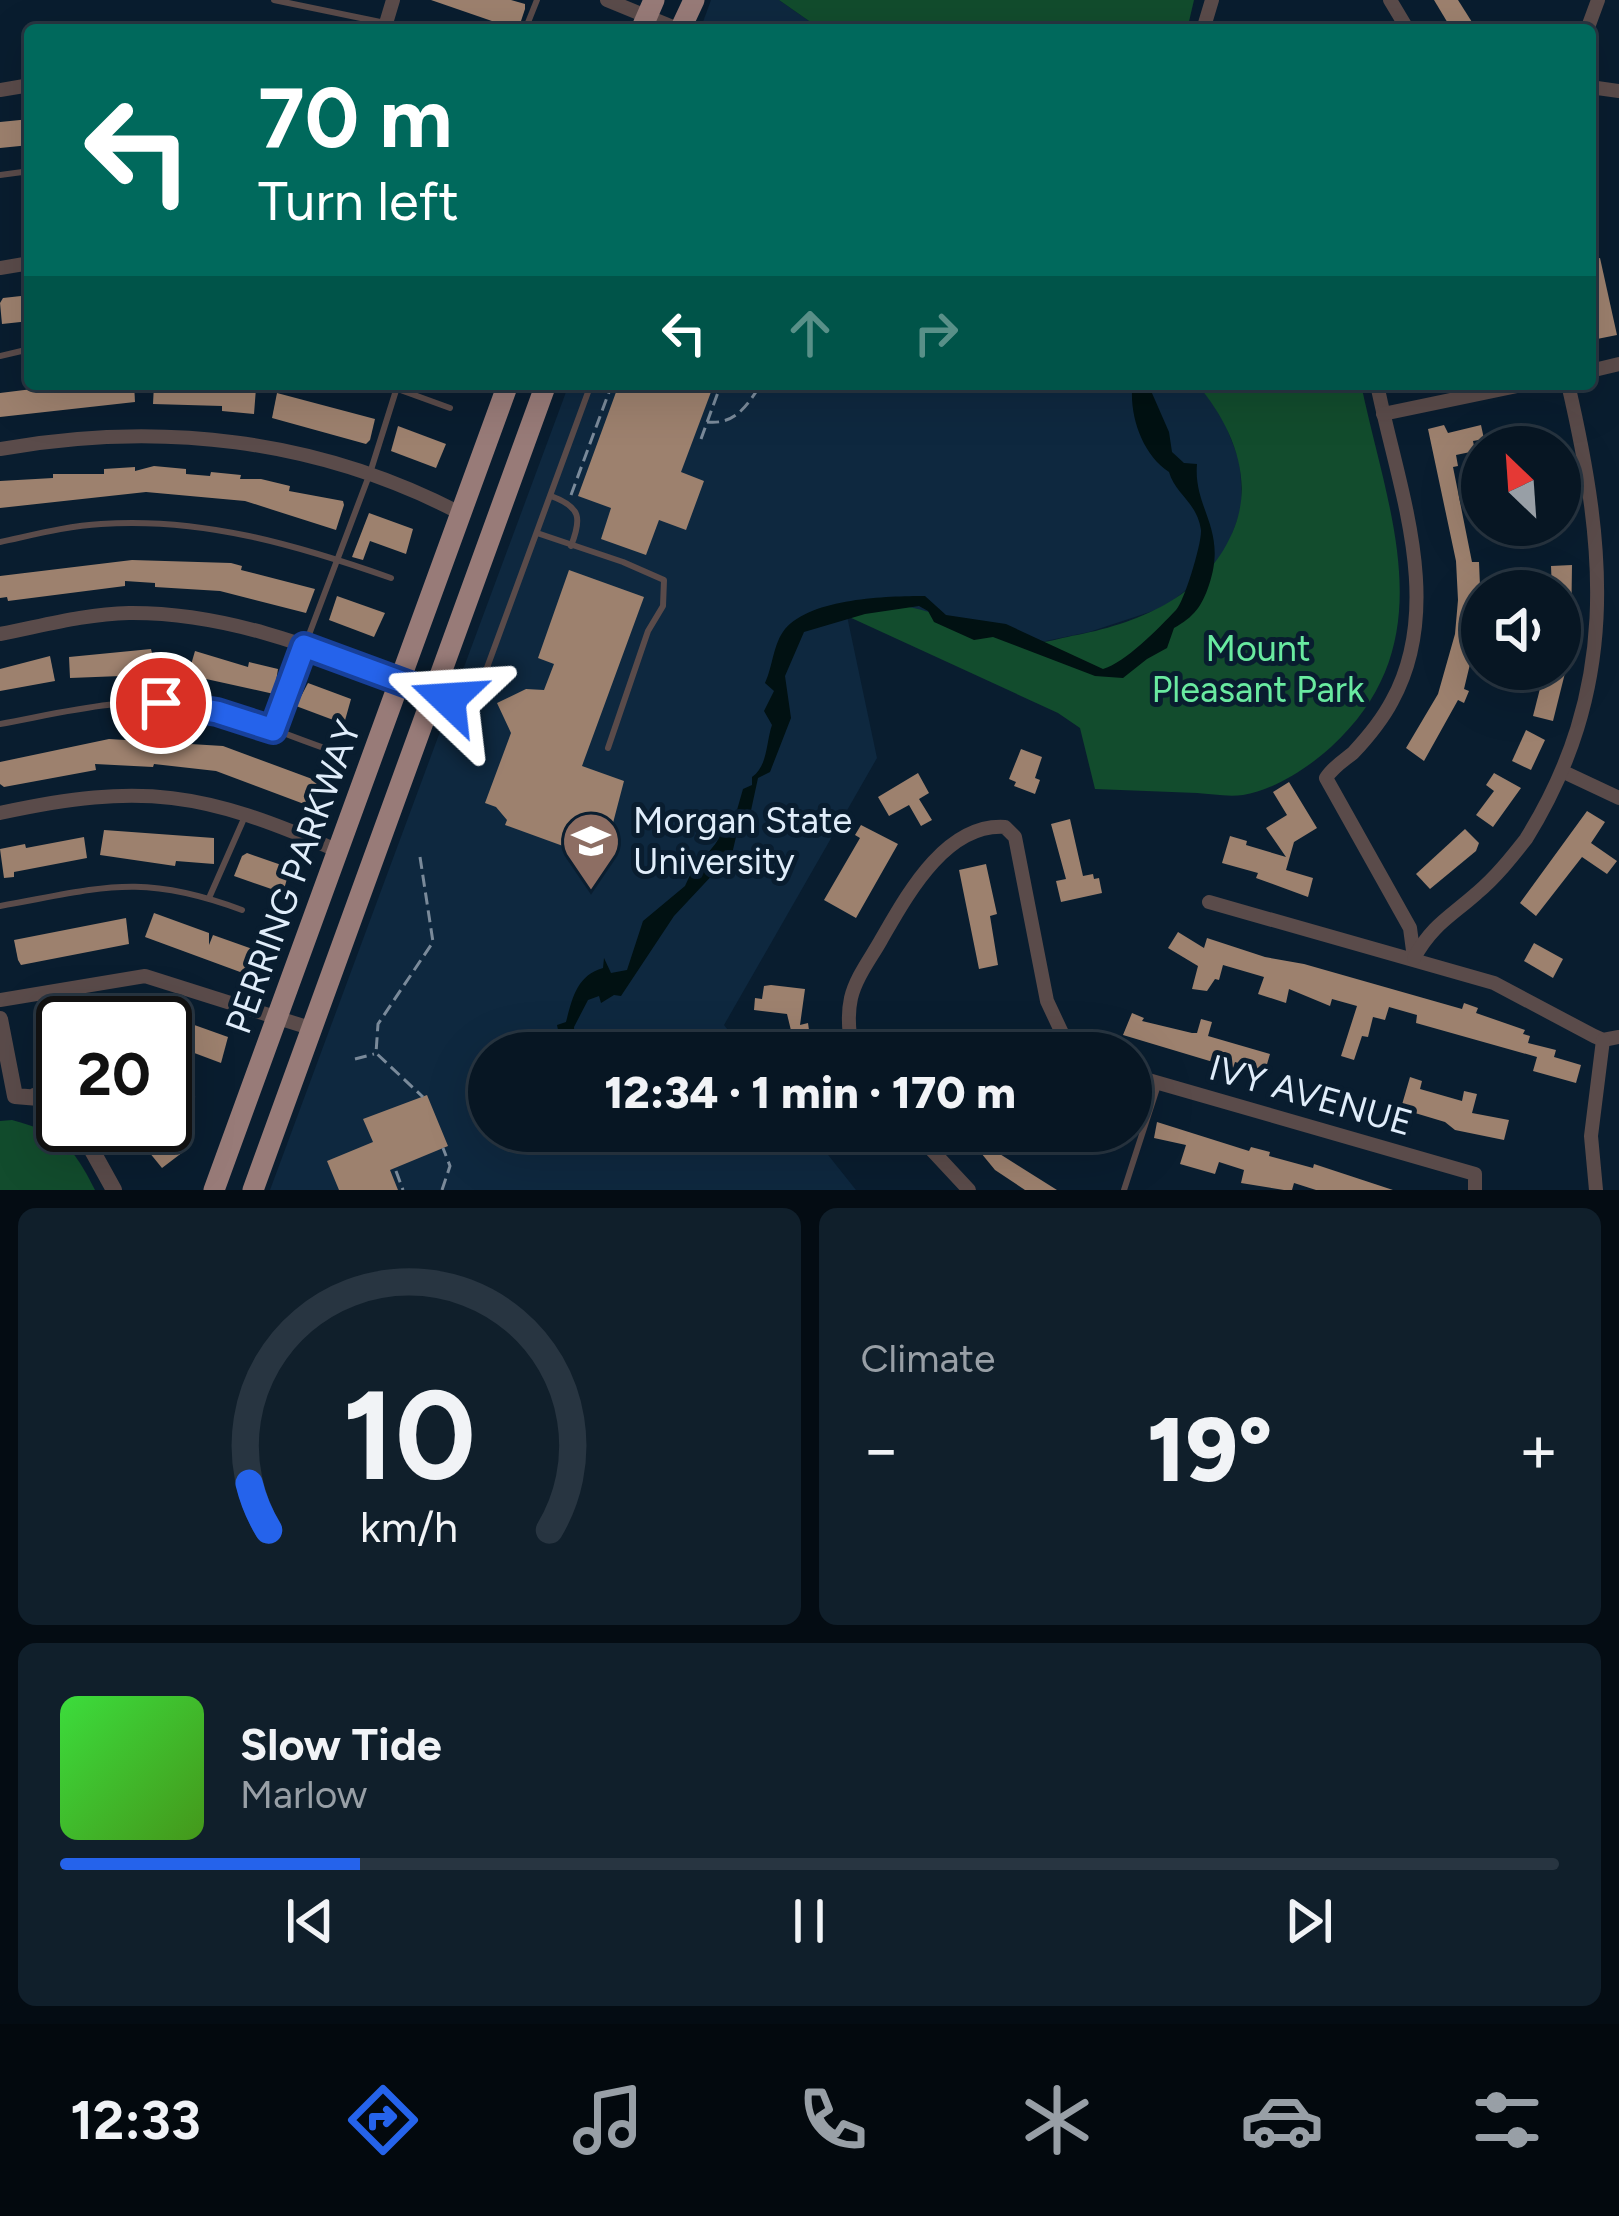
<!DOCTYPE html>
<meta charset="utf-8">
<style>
:root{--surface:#071623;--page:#101f2b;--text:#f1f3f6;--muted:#989fa6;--line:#283541;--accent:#2563eb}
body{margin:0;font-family:Figtree,sans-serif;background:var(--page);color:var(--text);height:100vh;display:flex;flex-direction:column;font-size:45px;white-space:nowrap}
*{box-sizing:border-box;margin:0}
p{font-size:39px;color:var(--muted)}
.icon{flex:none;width:66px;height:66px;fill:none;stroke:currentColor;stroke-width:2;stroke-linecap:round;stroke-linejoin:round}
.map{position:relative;height:1190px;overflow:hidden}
.drawer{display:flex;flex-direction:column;gap:18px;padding:18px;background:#040c13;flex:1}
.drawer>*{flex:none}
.banner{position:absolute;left:24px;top:24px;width:1572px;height:366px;border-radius:12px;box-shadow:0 12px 48px #0002,0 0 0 3px var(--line);background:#00695c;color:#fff;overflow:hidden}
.needle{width:78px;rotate:335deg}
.fabs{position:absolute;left:1461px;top:426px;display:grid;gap:24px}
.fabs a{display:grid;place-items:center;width:120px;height:120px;border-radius:50%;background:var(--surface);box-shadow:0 12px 48px #0002,0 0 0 3px var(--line);font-size:60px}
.speed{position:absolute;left:36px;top:996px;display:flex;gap:24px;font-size:60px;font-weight:700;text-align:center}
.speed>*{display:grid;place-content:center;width:156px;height:156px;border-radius:50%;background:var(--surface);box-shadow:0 12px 48px #0002,0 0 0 3px var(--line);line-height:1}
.speed .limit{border:6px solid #111;border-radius:18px;background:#fff;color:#111}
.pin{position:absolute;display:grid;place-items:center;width:102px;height:102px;color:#fff;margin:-51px;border:6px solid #fff;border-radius:50%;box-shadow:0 3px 12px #0007}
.me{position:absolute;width:132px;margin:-66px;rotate:290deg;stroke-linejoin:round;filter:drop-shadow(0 0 9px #0008)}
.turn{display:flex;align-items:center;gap:42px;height:252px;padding:0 36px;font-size:54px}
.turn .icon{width:156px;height:156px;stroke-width:2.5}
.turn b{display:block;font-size:84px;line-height:102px}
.lanes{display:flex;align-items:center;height:114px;padding:0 36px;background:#0003;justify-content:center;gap:60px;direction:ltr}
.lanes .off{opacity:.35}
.big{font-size:90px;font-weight:800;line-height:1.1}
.drawer .tile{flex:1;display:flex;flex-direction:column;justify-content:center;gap:18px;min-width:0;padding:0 42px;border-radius:18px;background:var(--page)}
.drawer .dial{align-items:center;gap:0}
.dial svg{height:312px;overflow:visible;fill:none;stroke:var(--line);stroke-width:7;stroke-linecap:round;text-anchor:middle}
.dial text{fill:var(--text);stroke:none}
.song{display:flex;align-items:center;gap:36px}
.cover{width:144px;height:144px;border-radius:18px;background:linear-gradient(135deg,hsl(120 70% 55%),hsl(100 70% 35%))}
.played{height:12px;border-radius:6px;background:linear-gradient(90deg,var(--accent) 20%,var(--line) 20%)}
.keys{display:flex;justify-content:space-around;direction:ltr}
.heat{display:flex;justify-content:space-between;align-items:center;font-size:66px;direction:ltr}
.drawer .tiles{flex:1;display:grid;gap:18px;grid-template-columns:1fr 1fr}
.tile:last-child{grid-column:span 2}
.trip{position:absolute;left:468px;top:1032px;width:684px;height:120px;border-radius:60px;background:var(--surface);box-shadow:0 12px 48px #0002,0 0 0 3px var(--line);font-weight:800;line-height:120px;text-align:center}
.menu{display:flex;height:192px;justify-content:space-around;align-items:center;background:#03090e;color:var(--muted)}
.menu .icon{width:84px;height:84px}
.menu .selected{color:var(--accent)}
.menu b{font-size:54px;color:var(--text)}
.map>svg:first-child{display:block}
</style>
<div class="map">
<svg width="1619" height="1190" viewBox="0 0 1619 1190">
<rect width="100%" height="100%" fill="#091d2f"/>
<g fill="#0e283f">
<path d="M 711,0 L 779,0 L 822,30 L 700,30 Z"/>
<path d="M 569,384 L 1197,384 L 1220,411 L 1240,462 L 1242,507 L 1227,548 L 1203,576 L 1165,607 L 1089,632 L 1036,643 L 847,616 L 877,758 L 724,1025 L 746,1053 L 489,1053 L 489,1131 L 809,1131 L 856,1190 L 270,1190 Z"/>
</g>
<g fill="#124c2d">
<path d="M 779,0 L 1194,0 L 1187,30 L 822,30 Z"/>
<path d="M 1197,384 L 1361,384 C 1388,514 1446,642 1331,747 C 1308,768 1274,790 1243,795 C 1228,797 1211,794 1197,793 C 1163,792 1129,790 1095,789 L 1080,728 L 1058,713 L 847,616 C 858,612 870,606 882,604 C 910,600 996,637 1032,642 C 1046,644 1063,637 1077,635 C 1143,622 1210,593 1235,526 C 1254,475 1230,423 1197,384 Z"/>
<path d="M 12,1120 C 61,1133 72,1145 95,1190 L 0,1190 L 0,1121 Z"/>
</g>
<path fill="#011112" d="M 1125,384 L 1148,384 L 1169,432 L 1172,452 L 1184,463 L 1197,464 C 1193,509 1228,529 1209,585 C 1202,606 1194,617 1174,628 L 1167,648 L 1147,659 L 1123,678 L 1095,676 L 993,637 L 974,640 L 934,622 L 928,611 L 919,606 L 865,614 L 804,632 L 785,676 L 791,718 L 770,772 L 758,778 L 750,815 L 739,824 L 732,854 L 674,916 L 621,996 L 614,995 L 601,1003 L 599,996 L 588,1000 L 574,1027 L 575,1053 L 563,1053 L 557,1025 L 566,1022 C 572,999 577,975 603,968 L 604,958 L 611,973 L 627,970 L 643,921 L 685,886 L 691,873 L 698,871 C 703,851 720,848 723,824 L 735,817 L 743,789 L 752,785 L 752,777 C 768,766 766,742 772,725 L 764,711 L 774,691 L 765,683 C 773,666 773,644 785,629 C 812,598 887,596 925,596 L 946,615 L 1006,624 L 1103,669 C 1125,663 1159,628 1176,610 C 1184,602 1202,543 1201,530 C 1197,502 1175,494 1169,472 C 1144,456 1131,420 1132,392 Z"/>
<g fill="#9d816e">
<path d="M 431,0 L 511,0 L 525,4 L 525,9 L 518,30 Z"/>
<path d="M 1434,0 L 1458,0 L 1477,30 L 1452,30 Z"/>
<path d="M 30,119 L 30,145 L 0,148 L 0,122 Z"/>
<path d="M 1600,258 L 1617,335 L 1597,339 L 1590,308 L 1590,260 Z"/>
<path d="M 30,295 L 30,321 L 2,324 L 0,303 L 3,298 Z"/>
<path d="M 73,384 L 134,384 L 135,402 L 0,417 L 0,393 Z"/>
<path d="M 154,384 L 256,388 L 254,414 L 222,411 L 222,406 L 153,404 Z"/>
<path d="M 619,384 L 714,384 L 681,472 L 704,481 L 686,530 L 659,520 L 646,555 L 601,539 L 611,508 L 578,496 Z"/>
<path d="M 277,393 L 375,419 L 370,440 L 366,444 L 272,418 Z"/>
<path d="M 1444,425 L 1448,433 L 1481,425 L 1484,439 L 1473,441 L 1475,451 L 1456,455 L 1458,466 L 1453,467 L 1472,562 L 1479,562 L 1482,635 L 1477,635 L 1464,689 L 1469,691 L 1464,703 L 1458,700 L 1424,761 L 1406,748 L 1438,694 L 1455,634 L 1458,600 L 1456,561 L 1428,429 Z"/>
<path d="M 398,426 L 446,444 L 436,468 L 391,451 Z"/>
<path d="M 154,466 L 186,469 L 186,474 L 210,476 L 211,472 L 241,475 L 240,479 L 261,479 L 290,486 L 289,491 L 343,501 L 344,505 L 336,530 L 245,501 L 146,492 L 0,508 L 0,481 L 53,478 L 53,474 L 104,474 L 104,469 L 135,467 L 135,471 Z"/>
<path d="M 369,513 L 413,529 L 406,554 L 370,541 L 363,560 L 352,557 Z"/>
<path d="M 132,560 L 231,563 L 242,566 L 241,570 L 315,589 L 306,613 L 220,591 L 155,587 L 155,583 L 125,581 L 125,586 L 8,601 L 7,597 L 0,598 L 0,576 Z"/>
<path d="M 1572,565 L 1571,634 L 1560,633 L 1560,591 L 1552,591 L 1551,566 Z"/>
<path d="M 569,570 L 644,597 L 582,766 L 624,781 L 613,823 L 609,822 L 596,858 L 505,825 L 507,820 L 496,807 L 485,803 L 511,733 L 497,703 L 526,689 L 544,690 L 554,664 L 538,658 Z"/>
<path d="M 337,596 L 385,613 L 374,637 L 329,620 Z"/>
<path d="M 151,649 L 152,653 L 171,653 L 172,674 L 70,678 L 69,657 Z"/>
<path d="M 195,651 L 248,667 L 249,662 L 278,669 L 274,694 L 188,675 Z"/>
<path d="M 50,656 L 55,681 L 0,691 L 0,669 Z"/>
<path d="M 1545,669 L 1566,669 L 1553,721 L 1533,716 Z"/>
<path d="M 308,683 L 351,699 L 344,724 L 296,706 Z"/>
<path d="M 1526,730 L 1545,740 L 1531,770 L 1512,761 Z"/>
<path d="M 109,739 L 223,746 L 323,783 L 312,807 L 216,771 L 154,764 L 153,767 L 95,764 L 96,770 L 4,787 L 0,784 L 0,762 Z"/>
<path d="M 1021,749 L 1042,757 L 1035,778 L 1040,780 L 1035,794 L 1014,786 L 1016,782 L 1009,779 Z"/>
<path d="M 918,773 L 929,793 L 919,799 L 932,820 L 921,826 L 909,805 L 889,816 L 878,797 Z"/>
<path d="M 1494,773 L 1521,788 L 1493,827 L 1476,815 L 1494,791 L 1486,785 Z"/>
<path d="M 1289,782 L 1317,828 L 1294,842 L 1286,870 L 1313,878 L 1308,897 L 1256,878 L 1258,873 L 1222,863 L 1230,836 L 1247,841 L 1246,845 L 1286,857 L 1266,828 L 1287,815 L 1273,792 Z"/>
<path d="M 1587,811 L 1605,822 L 1591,843 L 1617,861 L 1607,874 L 1582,857 L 1536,916 L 1520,903 Z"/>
<path d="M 1070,819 L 1083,876 L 1093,874 L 1094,879 L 1099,878 L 1102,893 L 1061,902 L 1056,881 L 1066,879 L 1051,824 Z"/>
<path d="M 861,825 L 898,844 L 856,918 L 824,900 L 860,838 L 855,835 Z"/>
<path d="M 1465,829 L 1479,843 L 1476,851 L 1430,889 L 1416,874 Z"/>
<path d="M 104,830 L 214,838 L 214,864 L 176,861 L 175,866 L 100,855 Z"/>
<path d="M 84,837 L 87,858 L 14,872 L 14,877 L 4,878 L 0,849 L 25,844 L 26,848 Z"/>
<path d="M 247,853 L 290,868 L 283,893 L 234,876 L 242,856 Z"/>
<path d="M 986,864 L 997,914 L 990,916 L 998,965 L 979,969 L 959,870 Z"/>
<path d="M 154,913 L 209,933 L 209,945 L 213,935 L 261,952 L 254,972 L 251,976 L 145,937 Z"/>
<path d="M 126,918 L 129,944 L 21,965 L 18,960 L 14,940 Z"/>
<path d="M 1178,932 L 1204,948 L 1207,938 L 1265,957 L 1304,964 L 1462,1009 L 1464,1003 L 1478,1008 L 1476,1013 L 1525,1030 L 1523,1034 L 1530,1036 L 1528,1043 L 1556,1050 L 1554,1057 L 1581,1065 L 1576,1083 L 1533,1071 L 1537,1057 L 1416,1023 L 1417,1015 L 1389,1007 L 1385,1020 L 1373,1017 L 1368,1037 L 1362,1036 L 1354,1060 L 1341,1056 L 1357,1006 L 1332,999 L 1330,1006 L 1289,989 L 1286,1003 L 1258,994 L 1264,977 L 1223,965 L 1219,980 L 1215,979 L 1207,991 L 1192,989 L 1198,966 L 1168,948 Z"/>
<path d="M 1534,943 L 1563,959 L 1553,978 L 1524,961 Z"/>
<path d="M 771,985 L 805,989 L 800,1025 L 808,1023 L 810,1037 L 798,1040 L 796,1051 L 787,1014 L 754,1010 L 755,998 L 762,999 L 764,986 Z"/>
<path d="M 1132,1013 L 1144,1018 L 1142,1021 L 1192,1033 L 1197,1033 L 1201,1019 L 1212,1022 L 1208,1036 L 1270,1054 L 1265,1071 L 1235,1062 L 1233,1068 L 1123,1035 Z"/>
<path d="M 172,1017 L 228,1037 L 221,1063 L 165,1042 L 165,1030 Z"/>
<path d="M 1410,1077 L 1422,1081 L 1420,1089 L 1462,1101 L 1464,1091 L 1477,1094 L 1472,1113 L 1509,1120 L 1504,1140 L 1455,1130 L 1445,1122 L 1415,1113 L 1410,1118 L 1399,1115 Z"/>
<path d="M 427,1095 L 448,1146 L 390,1170 L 398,1190 L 339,1190 L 327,1161 L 373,1142 L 363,1119 Z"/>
<path d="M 1157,1122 L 1249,1151 L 1251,1147 L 1270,1152 L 1269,1156 L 1313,1168 L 1314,1164 L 1393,1190 L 1316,1190 L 1294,1183 L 1292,1190 L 1284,1190 L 1241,1183 L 1244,1170 L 1219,1162 L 1215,1174 L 1180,1164 L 1186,1145 L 1154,1138 Z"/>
<path d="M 127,1125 L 160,1125 L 183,1152 L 162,1168 Z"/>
<path d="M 963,1131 L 992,1131 L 984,1144 L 1057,1190 L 1025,1190 L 995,1170 Z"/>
</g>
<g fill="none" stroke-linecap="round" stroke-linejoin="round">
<g stroke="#7a8a9a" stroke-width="3" stroke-dasharray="12 6" stroke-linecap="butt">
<path d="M 707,422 C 735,425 747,406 761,384"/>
<path d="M 701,439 L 721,384"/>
<path d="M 571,495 L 612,384"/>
<path d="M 420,857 L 433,942 L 378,1024 L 376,1053 L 423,1097"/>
<path d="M 355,1059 L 374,1054"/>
<path d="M 396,1171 L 403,1190"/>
<path d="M 442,1190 L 450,1166 L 443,1148"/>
</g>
<g stroke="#5a4b4a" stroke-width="6">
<path d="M 274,0 L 419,30"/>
<path d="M 525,30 L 537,0"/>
<path d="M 0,175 L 30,171"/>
<path d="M 0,356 L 30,349"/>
<path d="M 384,384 L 450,408"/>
<path d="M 551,496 C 581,507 582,518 571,546"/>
<path d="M 537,533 L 623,562 L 664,580 L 663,606 L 648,631 L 608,748"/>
<path d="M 0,542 C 33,535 67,526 101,524 C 202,517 297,545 391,578"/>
<path d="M 436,695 L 462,700 L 481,684 L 591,384"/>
<path d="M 0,724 C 61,713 124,696 186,705 C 236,712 283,734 330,750"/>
<path d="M 273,730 L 370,473 L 398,384"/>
<path d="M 209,898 L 246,814"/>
<path d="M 0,906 C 102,888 140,872 242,910"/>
<path d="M 165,1077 L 192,1097"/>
<path d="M 33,1091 L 63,1082"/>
<path d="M 1124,1190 L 1158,1085"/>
</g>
<g stroke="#5a4b4a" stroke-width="14">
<path d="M 607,0 L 680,30"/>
<path d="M 1390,0 L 1408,30"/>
<path d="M 384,30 L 393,0"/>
<path d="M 1203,30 L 1212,0"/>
<path d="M 1587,30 L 1598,0"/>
<path d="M 1590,87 L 1619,91"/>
<path d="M 0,90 L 30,85"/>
<path d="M 0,268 L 30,263"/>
<path d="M 1590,371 L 1619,364"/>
<path d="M 1377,384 C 1397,485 1446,603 1392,701 C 1382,720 1368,737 1353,753 C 1343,761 1333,767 1326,778 L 1410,928 L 1414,958"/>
<path d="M 1383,414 L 1527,384"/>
<path d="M 0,449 C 159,421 316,438 460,513"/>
<path d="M 0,634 C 42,626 85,614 129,613 C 237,612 334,656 433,694"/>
<path d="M 1568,774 L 1619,798"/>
<path d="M 0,813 C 143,782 204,792 336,850"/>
<path d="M 1209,902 L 1494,983 L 1594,1036 L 1603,1040 L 1619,1037"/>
<path d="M 1414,958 C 1432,925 1450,917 1477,893 C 1496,877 1511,858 1526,839 C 1619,689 1607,552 1568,384"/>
<path d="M 0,1000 L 145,976 L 310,1028"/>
<path d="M 853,1053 C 849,1035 847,1016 851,998 C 856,977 871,958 881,940 C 906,897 945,823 1005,827 L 1015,837 L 1047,1001 L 1062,1033 L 1084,1053"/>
<path d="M 1131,1075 L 1475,1174 L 1475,1190"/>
<path d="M 914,1131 L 969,1190"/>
<path d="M 1596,1190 L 1591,1136 L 1603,1040"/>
</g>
<g stroke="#5a4b4a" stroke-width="16">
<path d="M 0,1019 L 15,1096 L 39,1098 L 63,1112"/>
<path d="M 78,1125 L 114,1190"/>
</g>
<g stroke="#987b78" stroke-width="21">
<path d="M 641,30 L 654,0"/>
<path d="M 680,30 L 694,0"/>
<path d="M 214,1190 L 508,384"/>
<path d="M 253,1190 L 546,384"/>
</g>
</g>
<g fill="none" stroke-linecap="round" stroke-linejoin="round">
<defs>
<path id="route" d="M 161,703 L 217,712 L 273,730 L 304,646 L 448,699"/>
</defs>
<use href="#route" stroke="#184099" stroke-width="30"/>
<use href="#route" stroke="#2563eb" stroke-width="21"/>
</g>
<defs>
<symbol id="university-pin" viewBox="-11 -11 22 30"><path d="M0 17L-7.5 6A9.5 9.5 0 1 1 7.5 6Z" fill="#8d6e63" stroke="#091d2f"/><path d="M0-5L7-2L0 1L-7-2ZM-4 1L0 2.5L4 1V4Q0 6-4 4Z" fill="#fff"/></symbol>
</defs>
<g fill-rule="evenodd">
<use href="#university-pin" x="558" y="808" width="66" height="90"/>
</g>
<g text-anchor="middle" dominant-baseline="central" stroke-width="10" stroke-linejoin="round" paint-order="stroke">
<g font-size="36" fill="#69eaa0" stroke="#091d2f">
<text x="1258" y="648">Mount<tspan x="1258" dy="41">Pleasant Park</tspan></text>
</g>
<g font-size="36" fill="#e0edfa" stroke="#091d2f" text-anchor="start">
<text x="633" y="820">Morgan State<tspan x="633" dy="41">University</tspan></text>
</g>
<g font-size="36" fill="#e0edfa" stroke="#091d2f">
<text transform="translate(293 877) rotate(-70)">PERRING PARKWAY</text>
<text transform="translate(1311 1095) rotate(16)">IVY AVENUE</text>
</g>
</g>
</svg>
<div class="fabs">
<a><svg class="needle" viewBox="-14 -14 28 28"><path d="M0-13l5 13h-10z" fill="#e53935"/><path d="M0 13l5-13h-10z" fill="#989fa6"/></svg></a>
<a><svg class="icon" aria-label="sound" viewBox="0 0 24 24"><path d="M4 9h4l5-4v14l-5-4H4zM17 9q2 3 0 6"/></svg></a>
</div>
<div class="speed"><div class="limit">20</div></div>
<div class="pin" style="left:161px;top:703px;background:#d93025"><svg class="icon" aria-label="arrive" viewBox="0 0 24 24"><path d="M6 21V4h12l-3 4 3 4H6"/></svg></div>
<svg class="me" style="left:448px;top:699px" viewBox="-20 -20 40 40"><path d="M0-17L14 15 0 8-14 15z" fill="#2563eb" stroke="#fff" stroke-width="4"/></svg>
<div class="trip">12:34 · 1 min · 170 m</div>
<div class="banner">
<div class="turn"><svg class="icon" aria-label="left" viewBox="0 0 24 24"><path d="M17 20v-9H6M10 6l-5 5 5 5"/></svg><div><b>70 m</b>Turn left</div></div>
<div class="lanes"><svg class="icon" aria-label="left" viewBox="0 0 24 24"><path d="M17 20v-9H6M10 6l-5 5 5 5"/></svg><svg class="icon off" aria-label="ahead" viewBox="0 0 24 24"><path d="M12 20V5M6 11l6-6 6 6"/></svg><svg class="icon off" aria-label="right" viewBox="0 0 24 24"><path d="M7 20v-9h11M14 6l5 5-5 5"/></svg></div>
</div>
</div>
<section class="drawer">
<div class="tiles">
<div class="tile dial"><svg viewBox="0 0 100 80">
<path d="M14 69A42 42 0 1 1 86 69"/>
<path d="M14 69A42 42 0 0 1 9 57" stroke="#2563eb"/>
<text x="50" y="56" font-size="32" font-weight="700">10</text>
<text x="50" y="72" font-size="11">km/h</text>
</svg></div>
<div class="tile"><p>Climate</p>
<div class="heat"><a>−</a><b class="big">19°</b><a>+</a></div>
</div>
<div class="tile">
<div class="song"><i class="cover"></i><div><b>Slow Tide</b><p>Marlow</p></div></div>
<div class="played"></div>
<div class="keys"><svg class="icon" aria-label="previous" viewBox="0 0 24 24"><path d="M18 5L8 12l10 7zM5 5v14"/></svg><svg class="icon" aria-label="pause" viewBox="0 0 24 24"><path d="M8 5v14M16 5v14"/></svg><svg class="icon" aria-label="next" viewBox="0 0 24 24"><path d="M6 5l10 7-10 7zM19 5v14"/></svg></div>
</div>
</div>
</section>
<nav class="menu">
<b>12:33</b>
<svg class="icon selected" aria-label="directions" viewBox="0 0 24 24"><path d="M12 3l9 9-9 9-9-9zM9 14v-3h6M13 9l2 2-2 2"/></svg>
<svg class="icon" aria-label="music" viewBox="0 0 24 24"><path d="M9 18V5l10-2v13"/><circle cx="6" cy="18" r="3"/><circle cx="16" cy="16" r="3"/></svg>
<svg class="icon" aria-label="phone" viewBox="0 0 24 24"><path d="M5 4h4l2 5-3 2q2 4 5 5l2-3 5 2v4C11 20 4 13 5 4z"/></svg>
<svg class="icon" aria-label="climate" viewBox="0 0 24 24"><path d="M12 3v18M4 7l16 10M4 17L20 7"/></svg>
<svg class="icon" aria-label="car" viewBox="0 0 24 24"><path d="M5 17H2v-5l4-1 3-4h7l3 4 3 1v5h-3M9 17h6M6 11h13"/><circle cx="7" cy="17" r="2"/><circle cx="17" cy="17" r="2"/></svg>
<svg class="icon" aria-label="filters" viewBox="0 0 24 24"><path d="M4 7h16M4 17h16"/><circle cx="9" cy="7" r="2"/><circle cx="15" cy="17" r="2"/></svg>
</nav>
